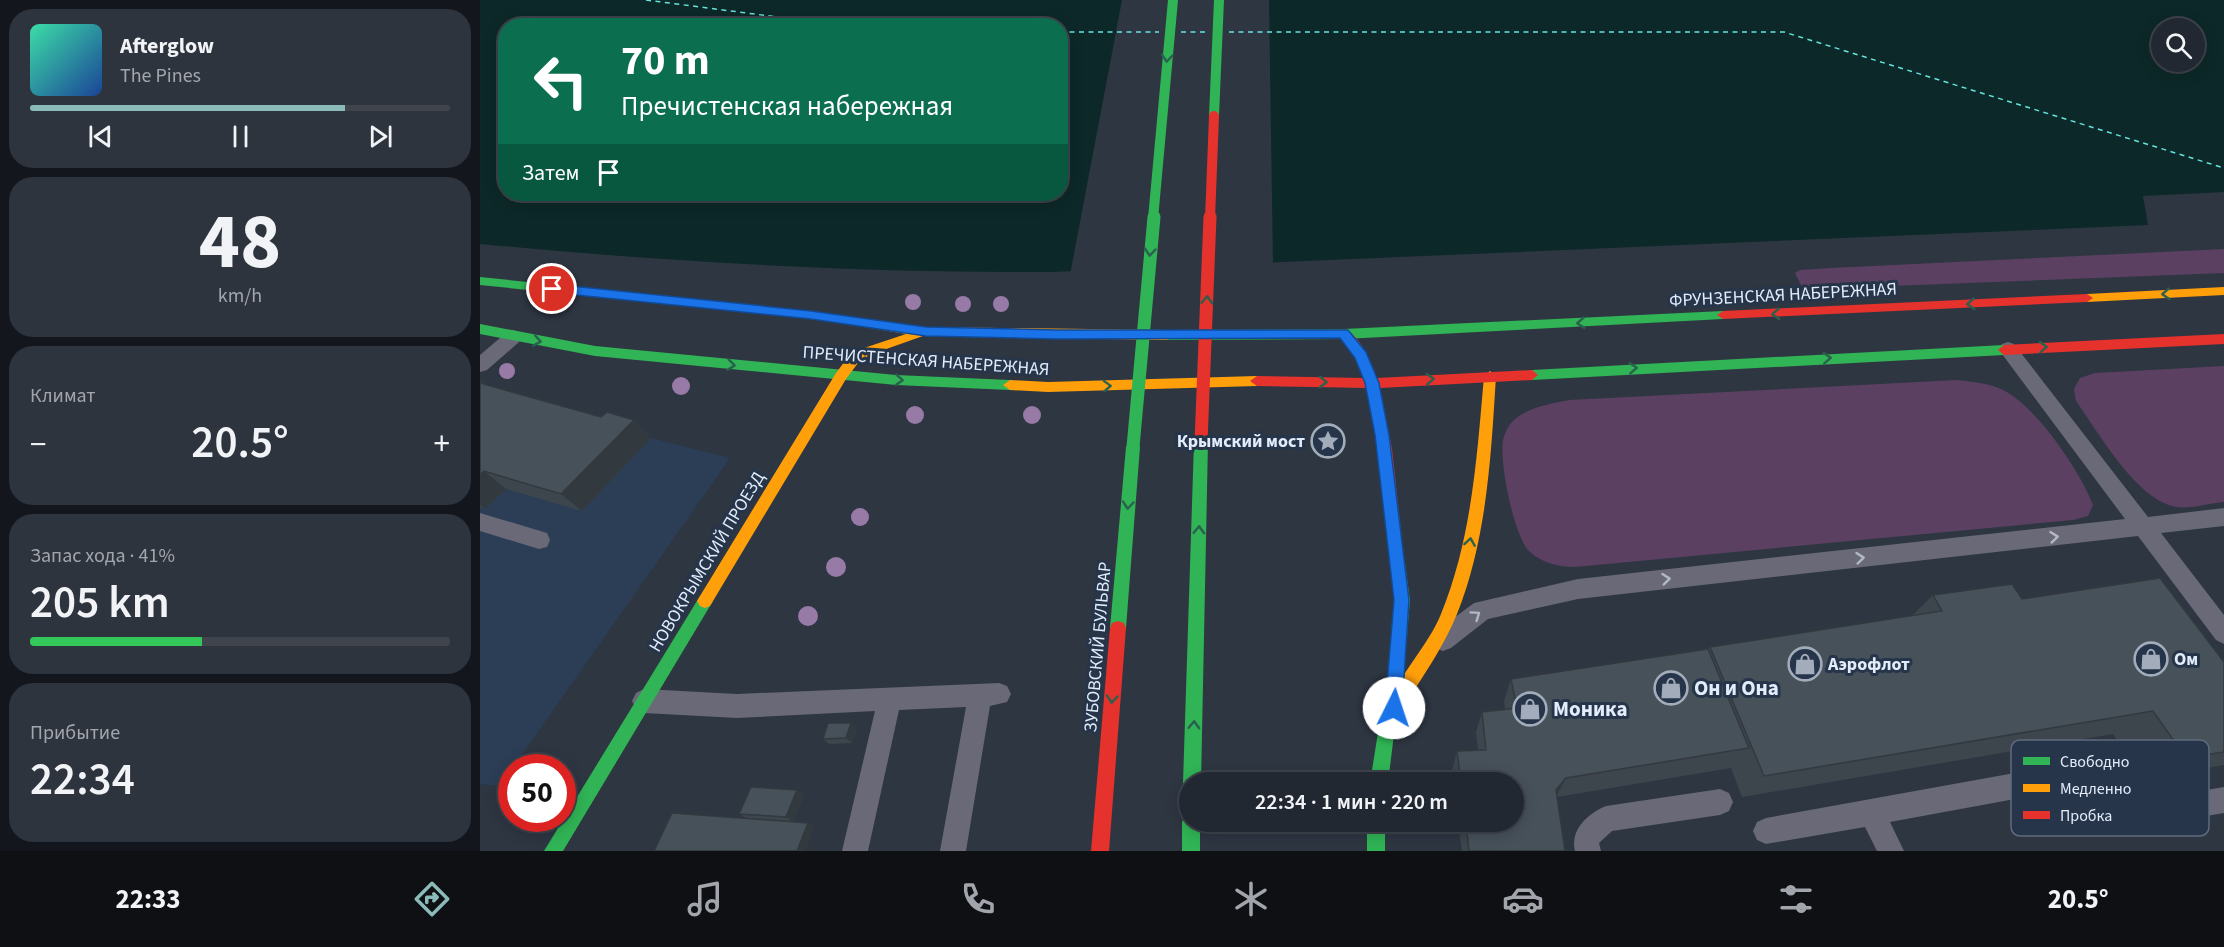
<!DOCTYPE html>
<html lang="ru">
<head>
<meta charset="utf-8">
<style>
	body { margin:0; font-family:"Source Sans 3",sans-serif; background:#2e343e; color:#f1f3f6; height:100vh; display:flex; flex-direction:column; font-size:22px; white-space:nowrap }
	* { box-sizing:border-box; margin:0 }
	p { font-size:20px; color:#a2a6ac }
	.icon { flex:none; width:33px; height:33px; fill:none; stroke:currentColor; stroke-width:2; stroke-linecap:round; stroke-linejoin:round }
	.map { position:relative; flex:1; overflow:hidden }
	.sheet { display:flex; flex-direction:column; gap:9px; padding:9px; background:#13161c; width:480px }
	.sheet>* { flex:none }
	.hud { position:absolute; left:18px; top:18px; width:570px; height:183px; border-radius:24px; box-shadow:0 3px 15px #0003,0 0 0 2px #3f444d; background:#0b6e4f; color:#fff; overflow:hidden }
	.buttons { position:absolute; left:1671px; top:18px; display:grid; gap:12px }
	.buttons a { display:grid; place-items:center; width:54px; height:54px; border-radius:50%; background:#222832; box-shadow:0 3px 15px #0003,0 0 0 2px #3f444d; font-size:30px }
	.speed { position:absolute; left:18px; top:754px; display:flex; gap:12px; font-size:30px; font-weight:700; text-align:center }
	.speed>* { display:grid; place-content:center; width:78px; height:78px; border-radius:50%; background:#222832; box-shadow:0 3px 15px #0003,0 0 0 2px #3f444d; line-height:1 }
	.speed .limit { border:9px solid #d22; background:#fff; color:#111 }
	.pin { position:absolute; display:grid; place-items:center; width:51px; height:51px; color:#fff; margin:-26px; border:3px solid #fff; border-radius:50%; box-shadow:0 2px 6px #0007 }
	.me { position:absolute; width:66px; margin:-33px; rotate:4deg; stroke-linejoin:round; filter:drop-shadow(0 0 4px #0008) }
	.turn { display:flex; align-items:center; gap:21px; height:126px; padding:0 24px; font-size:27px }
	.turn .icon { width:78px; height:78px; stroke-width:2.5 }
	.turn b { display:block; font-size:42px; line-height:51px }
	.then { display:flex; align-items:center; height:57px; padding:0 24px; background:#0003; gap:12px; font-size:22px }
	.big { font-size:45px; font-weight:600; line-height:1.1 }
	.sheet .card { flex:1; display:flex; flex-direction:column; justify-content:center; gap:9px; min-width:0; padding:0 21px; border-radius:24px; background:#2e343e }
	.sheet .dial { align-items:center; gap:0 }
	.dial b { font-size:78px; line-height:1 }
	.song { display:flex; align-items:center; gap:18px }
	.cover { width:72px; height:72px; border-radius:9px; background:linear-gradient(135deg,hsl(160 70% 55%),hsl(220 70% 35%)) }
	.played { height:6px; border-radius:3px; background:linear-gradient(90deg,#8bbbb9 75%,#3f444d 75%) }
	.keys { display:flex; justify-content:space-around; direction:ltr }
	.heat { display:flex; justify-content:space-between; align-items:center; font-size:33px; direction:ltr }
	.charge { height:9px; border-radius:4px; background:linear-gradient(90deg,#34c759 41%,#3f444d 0) }
	.trip { position:absolute; left:699px; top:772px; width:345px; height:60px; border-radius:30px; background:#222832; box-shadow:0 3px 15px #0003,0 0 0 2px #3f444d; font-weight:600; line-height:60px; text-align:center }
	.tab-bar { display:flex; height:96px; justify-content:space-around; align-items:center; background:#0e1014; color:#a2a6ac }
	.tab-bar .icon { width:42px; height:42px }
	.tab-bar .selected { color:#8bbbb9 }
	.tab-bar b { font-size:27px; color:#f1f3f6 }
	main { display:flex; flex:1; min-height:0 }
	.map>svg:first-child { display:block }
	.built { fill:#2b3e56 }
	.green { fill:#5b4062 }
	.water { fill:#0d2828; fill-rule:evenodd }
	.pier { fill:#2e3642 }
	.lines { fill:none; stroke-linecap:round; stroke-linejoin:round }
	.ferry { stroke:#63e5de; stroke-width:1.5; stroke-dasharray:5 4.5; stroke-linecap:butt }
	.lane { fill:#696977; fill-rule:evenodd }
	.fast { fill:#30b455; fill-rule:evenodd }
	.slow { fill:#ff9f0a; fill-rule:evenodd }
	.jam { fill:#e5322d; fill-rule:evenodd }
	.fast-bridge-far1 { stroke:#30b455; stroke-width:10 }
	.fast-bridge { stroke:#30b455; stroke-width:13 }
	.jam-bridge-far1 { stroke:#e5322d; stroke-width:10 }
	.jam-bridge { stroke:#e5322d; stroke-width:13 }
	.tree { fill:#987aa6 }
	.wall { fill:#3d464d }
	.shaded-wall { fill:#32393f }
	.building { fill:#47515a; stroke:#32393f; stroke-width:1.5 }
	.oneway { stroke:#2a614e }
	.oneway2 { stroke:#b2b8c6 }
	.route { fill:#1a73e8; stroke:#114b97; stroke-width:1.5 }
	.labels { text-anchor:middle; dominant-baseline:central; stroke-width:6; stroke-linejoin:round; paint-order:stroke }
	.street-label { font-size:18px; fill:#e2ecfa; stroke:#26354a }
	.poi-label { font-size:18px; font-weight:bold; fill:#e2ecfa; stroke:#26354a; text-anchor:start }
	.near-poi-label { font-size:21px; font-weight:bold; fill:#e2ecfa; stroke:#26354a; text-anchor:start }
	.key { fill:#26354a; stroke:#5e6c7f; stroke-width:1.5 }
	.key-label { font-size:16px; fill:#e2ecfa }
</style>
</head>
<body>
<main>
<section class="sheet">
<div class="card">
<div class="song"><i class="cover"></i><div><b>Afterglow</b><p>The Pines</p></div></div>
<div class="played"></div>
<div class="keys"><svg class="icon" aria-label="previous" viewBox="0 0 24 24"><path d="M18 5L8 12l10 7zM5 5v14"/></svg><svg class="icon" aria-label="pause" viewBox="0 0 24 24"><path d="M8 5v14M16 5v14"/></svg><svg class="icon" aria-label="next" viewBox="0 0 24 24"><path d="M6 5l10 7-10 7zM19 5v14"/></svg></div>
</div>
<div class="card dial"><b>48</b><p>km/h</p></div>
<div class="card"><p>Климат</p>
<div class="heat"><a>−</a><b class="big">20.5°</b><a>+</a></div>
</div>
<div class="card"><p>Запас хода · 41%</p><b class="big">205 km</b><div class="charge"></div></div>
<div class="card"><p>Прибытие</p><b class="big">22:34</b></div>
</section>
<div class="map">
<svg width="1744" height="851" viewBox="0 0 1744 851">
	<rect width="100%" height="100%" fill="#2e3642"/>
	<polygon class="built" points="0,388 171,438 250,458 20,786 0,784"/>
	<g class="green">
		<polygon points="1744,249 1744,273 1332,289 1321,285 1315,273 1320,270 1351,268"/>
		<path d="M1744,366V502C1730,503 1711,509 1697,507C1657,501 1619,433 1596,401L1594,389L1600,378L1615,373Z"/>
		<path d="M1478,380C1493,382 1509,383 1523,390C1556,406 1600,471 1613,505L1608,516L1593,520L1095,567C1079,567 1061,563 1049,551C1034,536 1019,462 1023,441C1024,434 1028,426 1033,421C1048,407 1070,404 1089,400Z"/>
	</g>
	<path class="water" d="M0,0H1744V192L1663,196L1668,225L571,272C380,273 190,262 0,244ZM26,26H580V194H26ZM1682,28H1714V62H1682Z"/>
	<polygon class="pier" points="642,0 789,0 793,265 590,275"/>
	<g class="lines">
		<g class="ferry">
			<polyline points="166,0 367,26"/>
			<polyline points="580,32 679,32"/>
			<polyline points="701,32 727,32"/>
			<polyline points="749,32 1304,32 1744,168"/>
		</g>
		<g class="lane">
			<polygon points="33,330 39,332 42,337 39,342 7,370 0,372 0,355 27,332"/>
			<polygon points="1528,342 1534,344 1668,517 1744,508 1744,526 1681,533 1744,615 1744,644 1736,640 1658,536 1098,599 1008,619 971,648 963,651 955,648 952,640 955,632 994,603 1098,579 1645,519 1522,354 1519,349 1522,344"/>
			<polygon points="0,513 67,533 70,540 67,547 59,549 0,531"/>
			<polygon points="519,683 527,686 531,694 527,702 510,706 486,851 460,851 486,707 419,710 388,851 362,851 395,711 257,718 164,713 156,709 152,701 156,693 164,689 257,694"/>
			<polygon points="1562,768 1661,801 1744,787 1744,813 1661,827 1562,794 1410,822 1424,851 1397,851 1385,827 1286,844 1277,840 1273,831 1277,822 1286,818"/>
			<path d="M1240,789L1249,793L1253,802L1249,811L1240,815L1132,831L1119,843L1121,851H1095C1090,830 1107,814 1126,806Z"/>
		</g>
		<g class="fast">
			<polygon points="0,277 331,311 378,318 384,322 378,326 331,319 0,285"/>
			<polygon points="1243,311 1249,315 1243,319 864,339 687,340 681,335 687,330 864,329"/>
			<polygon points="0,324 115,346 416,375 530,380 537,385 530,390 416,385 115,356 0,334"/>
			<polygon points="1524,345 1530,350 1524,355 1052,380 1046,375 1052,370"/>
			<polygon points="721,437 726,438 728,442 721,783 710,783 710,791 706,789 703,783 714,442 716,438"/>
			<polygon points="653,441 658,443 660,447 646,628 644,633 638,635 632,633 630,628 646,447 648,443"/>
			<polygon points="916,543 921,544 923,549 930,600 921,708 915,726 908,783 890,783 899,726 905,708 914,600 909,549 911,544"/>
			<polygon points="225,594 230,596 233,601 83,851 64,851 220,596"/>
			<polygon points="710,814 710,822 720,822 720,851 702,851 702,822 705,816"/>
			<rect x="887" y="822" width="18" height="29"/>
		</g>
		<g class="slow">
			<polygon points="1744,287 1744,295 1607,302 1601,298 1607,294"/>
			<polygon points="378,318 446,327 687,330 693,335 687,340 443,336 395,353 378,363 366,379 230,606 225,608 220,606 217,601 220,596 356,373 368,357 387,347 426,334 374,325 372,322 374,319"/>
			<path d="M1010,371L1016,376C1011,456 1007,539 977,614C963,649 941,678 922,710L916,712L910,710L908,704C921,672 948,646 961,614C992,538 997,456 1004,376Z"/>
			<polygon points="777,376 784,381 777,386 568,392 530,390 523,385 530,380 568,382"/>
		</g>
		<g class="jam">
			<polygon points="1607,294 1613,298 1607,302 1243,319 1237,315 1243,311"/>
			<path d="M864,329C880,335 892,363 897,378L1052,370L1058,375L1052,380L900,388L912,449L923,549L921,554L916,555L911,554L909,549L898,449L887,388L777,386L770,381L777,376L884,378L875,358L858,334Z"/>
			<polygon points="1744,334 1744,344 1524,355 1518,350 1524,345"/>
			<polygon points="638,621 644,623 646,628 629,851 611,851 630,628 632,623"/>
		</g>
		<g class="fast-bridge-far1">
			<polyline points="734,116 739,0"/>
			<polyline points="673,219 693,0"/>
		</g>
		<polyline class="fast-bridge" points="653,447 674,217"/>
		<polyline class="jam-bridge-far1" points="730,219 734,116"/>
		<polyline class="jam-bridge" points="721,442 730,217"/>
	</g>
	<g class="tree">
		<circle cx="433" cy="302" r="8"/>
		<circle cx="483" cy="304" r="8"/>
		<circle cx="521" cy="304" r="8"/>
		<circle cx="27" cy="371" r="8"/>
		<circle cx="201" cy="386" r="9"/>
		<circle cx="435" cy="415" r="9"/>
		<circle cx="552" cy="415" r="9"/>
		<circle cx="380" cy="517" r="9"/>
		<circle cx="356" cy="567" r="10"/>
		<circle cx="328" cy="616" r="10"/>
	</g>
	<g class="wall">
		<polygon points="0,378 9,386 121,417 154,420 171,438 102,511 26,489 5,509 0,507"/>
		<polygon points="1453,595 1542,599 1744,662 1744,765 1663,779 1633,734 1262,797 1251,768 1077,797 1085,851 982,851 978,822 1034,822 1034,783 974,783 972,770 977,751 998,750 996,732 1002,712 1025,709 1024,701 1031,679 1228,649 1230,647 1432,616"/>
		<polygon points="371,723 377,728 372,743 349,744 343,739"/>
		<polygon points="317,790 324,795 313,822 266,818 259,814"/>
	</g>
	<g class="shaded-wall">
		<polygon points="0,378 16,392 0,391"/>
		<polygon points="154,420 171,438 102,511 81,494"/>
		<polygon points="4,471 26,489 5,509 0,505 0,475"/>
		<polygon points="371,723 377,728 372,743 366,738"/>
		<polygon points="1086,778 1076,797 1076,790"/>
		<polygon points="317,790 324,795 313,822 306,817"/>
		<polygon points="328,823 335,827 326,851 317,851"/>
	</g>
	<g class="building">
		<polygon points="0,383 121,417 127,412 154,420 81,494 4,471 0,475"/>
		<polygon points="1680,578 1744,662 1744,752 1706,758 1673,711 1284,776 1230,647 1462,611 1453,595 1532,584 1542,599"/>
		<polygon points="1228,649 1269,748 1086,778 1076,790 1085,851 989,851 986,822 1034,822 1034,783 981,783 977,751 1006,750 1002,712 1037,708 1031,679"/>
		<polygon points="348,723 371,723 366,738 343,739"/>
		<polygon points="271,787 317,790 306,817 259,814"/>
		<polygon points="192,813 328,823 317,851 174,851"/>
	</g>
	<defs><path id="oneway-chevron" d="M-2-3.5L2.5 0L-2 3.5" fill="none" stroke-width="1.6" stroke-linecap="round" stroke-linejoin="round" transform="scale(1.5)"/></defs>
	<g class="oneway">
		<use href="#oneway-chevron" transform="translate(687 58) rotate(95)"/>
		<use href="#oneway-chevron" transform="translate(670 252) rotate(95)"/>
		<use href="#oneway-chevron" transform="translate(1686 294) rotate(177)"/>
		<use href="#oneway-chevron" transform="translate(727 300) rotate(-88)"/>
		<use href="#oneway-chevron" transform="translate(1491 304) rotate(177)"/>
		<use href="#oneway-chevron" transform="translate(1296 314) rotate(177)"/>
		<use href="#oneway-chevron" transform="translate(1101 323) rotate(177)"/>
		<use href="#oneway-chevron" transform="translate(57 341) rotate(10)"/>
		<use href="#oneway-chevron" transform="translate(1563 347) rotate(-3)"/>
		<use href="#oneway-chevron" transform="translate(1347 358) rotate(-3)"/>
		<use href="#oneway-chevron" transform="translate(251 365) rotate(6)"/>
		<use href="#oneway-chevron" transform="translate(1153 368) rotate(-3)"/>
		<use href="#oneway-chevron" transform="translate(950 379) rotate(-3)"/>
		<use href="#oneway-chevron" transform="translate(419 380) rotate(3)"/>
		<use href="#oneway-chevron" transform="translate(843 382) rotate(1)"/>
		<use href="#oneway-chevron" transform="translate(627 386) rotate(-2)"/>
		<use href="#oneway-chevron" transform="translate(648 505) rotate(95)"/>
		<use href="#oneway-chevron" transform="translate(719 530) rotate(-88)"/>
		<use href="#oneway-chevron" transform="translate(990 542) rotate(-81)"/>
		<use href="#oneway-chevron" transform="translate(632 699) rotate(95)"/>
		<use href="#oneway-chevron" transform="translate(714 725) rotate(-88)"/>
	</g>
	<g class="oneway2">
		<use href="#oneway-chevron" transform="translate(1574 537) rotate(-6)"/>
		<use href="#oneway-chevron" transform="translate(1380 558) rotate(-6)"/>
		<use href="#oneway-chevron" transform="translate(1186 579) rotate(-6)"/>
		<use href="#oneway-chevron" transform="translate(996 615) rotate(-35)"/>
	</g>
	<polygon class="route" points="72,284 331,311 446,327 576,330 868,330 886,352 899,383 909,435 929,600 922,708 919,714 914,717 908,714 905,708 914,600 895,435 885,383 875,358 860,338 576,339 446,336 331,319 67,292 65,289"/>
	<defs>
		<symbol id="sight-ring" viewBox="-11 -11 22 22"><circle r="9.5" fill="#26354a" stroke="#a3acba" stroke-width="1.5"/><path d="M0-6L1.8-2.2L6-1.7L2.9 1.2L3.7 5.4L0 3.3L-3.7 5.4L-2.9 1.2L-6-1.7L-1.8-2.2Z" fill="#a3acba"/></symbol>
		<symbol id="shop-ring" viewBox="-11 -11 22 22"><circle r="9.5" fill="#26354a" stroke="#a3acba" stroke-width="1.5"/><path d="M-5-2.5h2.3a2.7 3.5 0 0 1 5.4 0H5L5.5 6h-11ZM-1.5-2.5h3a1.5 2.3 0 0 0-3 0Z" fill="#a3acba"/></symbol>
	</defs>
	<g fill-rule="evenodd">
		<use href="#sight-ring" x="829" y="422" width="38" height="38"/>
		<use href="#shop-ring" x="1652" y="640" width="38" height="38"/>
		<use href="#shop-ring" x="1306" y="645" width="38" height="38"/>
		<use href="#shop-ring" x="1172" y="669" width="38" height="38"/>
		<use href="#shop-ring" x="1031" y="690" width="38" height="38"/>
	</g>
	<g class="labels">
		<g class="street-label">
			<text transform="translate(1303 295) rotate(-3)">ФРУНЗЕНСКАЯ НАБЕРЕЖНАЯ</text>
			<text transform="translate(446 361) rotate(4)">ПРЕЧИСТЕНСКАЯ НАБЕРЕЖНАЯ</text>
			<text transform="translate(227 562) rotate(-59)">НОВОКРЫМСКИЙ ПРОЕЗД</text>
			<text transform="translate(618 647) rotate(-85)">ЗУБОВСКИЙ БУЛЬВАР</text>
		</g>
		<g class="poi-label">
			<text x="825" y="441" text-anchor="end">Крымский мост</text>
			<text x="1694" y="659">Ом</text>
			<text x="1348" y="664">Аэрофлот</text>
		</g>
		<g class="near-poi-label">
			<text x="1214" y="688">Он и Она</text>
			<text x="1073" y="709">Моника</text>
		</g>
	</g>
	<rect x="1531" y="740" width="198" height="96" rx="9" class="key"/>
	<rect x="1543" y="757" width="27" height="8" fill="#30b455"/>
	<rect x="1543" y="784" width="27" height="8" fill="#ff9f0a"/>
	<rect x="1543" y="811" width="27" height="8" fill="#e5322d"/>
	<g class="key-label">
		<text x="1580" y="767">Свободно</text>
		<text x="1580" y="794">Медленно</text>
		<text x="1580" y="821">Пробка</text>
	</g>
</svg>
<div class="buttons">
<a><svg class="icon" aria-label="search" viewBox="0 0 24 24"><circle cx="10" cy="10" r="6"/><path d="M15 15l6 6"/></svg></a>
</div>
<div class="speed"><div class="limit">50</div></div>
<div class="pin" style="left:72px;top:289px;background:#d93025"><svg class="icon" aria-label="arrive" viewBox="0 0 24 24"><path d="M6 21V4h12l-3 4 3 4H6"/></svg></div>
<svg class="me" style="left:914px;top:708px" viewBox="-20 -20 40 40"><circle r="19" fill="#fff"/><path d="M0-13L10 11 0 6-10 11z" fill="#1a73e8"/></svg>
<div class="trip">22:34 · 1 мин · 220 m</div>
<div class="hud">
<div class="turn"><svg class="icon" aria-label="left" viewBox="0 0 24 24"><path d="M17 20v-9H6M10 6l-5 5 5 5"/></svg><div><b>70 m</b>Пречистенская набережная</div></div>
<div class="then">Затем<svg class="icon" aria-label="arrive" viewBox="0 0 24 24"><path d="M6 21V4h12l-3 4 3 4H6"/></svg></div>
</div>
</div>
</main>
<nav class="tab-bar">
<b>22:33</b>
<svg class="icon selected" aria-label="directions" viewBox="0 0 24 24"><path d="M12 3l9 9-9 9-9-9zM9 14v-3h6M13 9l2 2-2 2"/></svg>
<svg class="icon" aria-label="music" viewBox="0 0 24 24"><path d="M9 18V5l10-2v13"/><circle cx="6" cy="18" r="3"/><circle cx="16" cy="16" r="3"/></svg>
<svg class="icon" aria-label="phone" viewBox="0 0 24 24"><path d="M5 4h4l2 5-3 2q2 4 5 5l2-3 5 2v4C11 20 4 13 5 4z"/></svg>
<svg class="icon" aria-label="climate" viewBox="0 0 24 24"><path d="M12 3v18M4 7l16 10M4 17L20 7"/></svg>
<svg class="icon" aria-label="car" viewBox="0 0 24 24"><path d="M5 17H2v-5l4-1 3-4h7l3 4 3 1v5h-3M9 17h6M6 11h13"/><circle cx="7" cy="17" r="2"/><circle cx="17" cy="17" r="2"/></svg>
<svg class="icon" aria-label="filters" viewBox="0 0 24 24"><path d="M4 7h16M4 17h16"/><circle cx="9" cy="7" r="2"/><circle cx="15" cy="17" r="2"/></svg>
<b>20.5°</b>
</nav>
</body>
</html>
